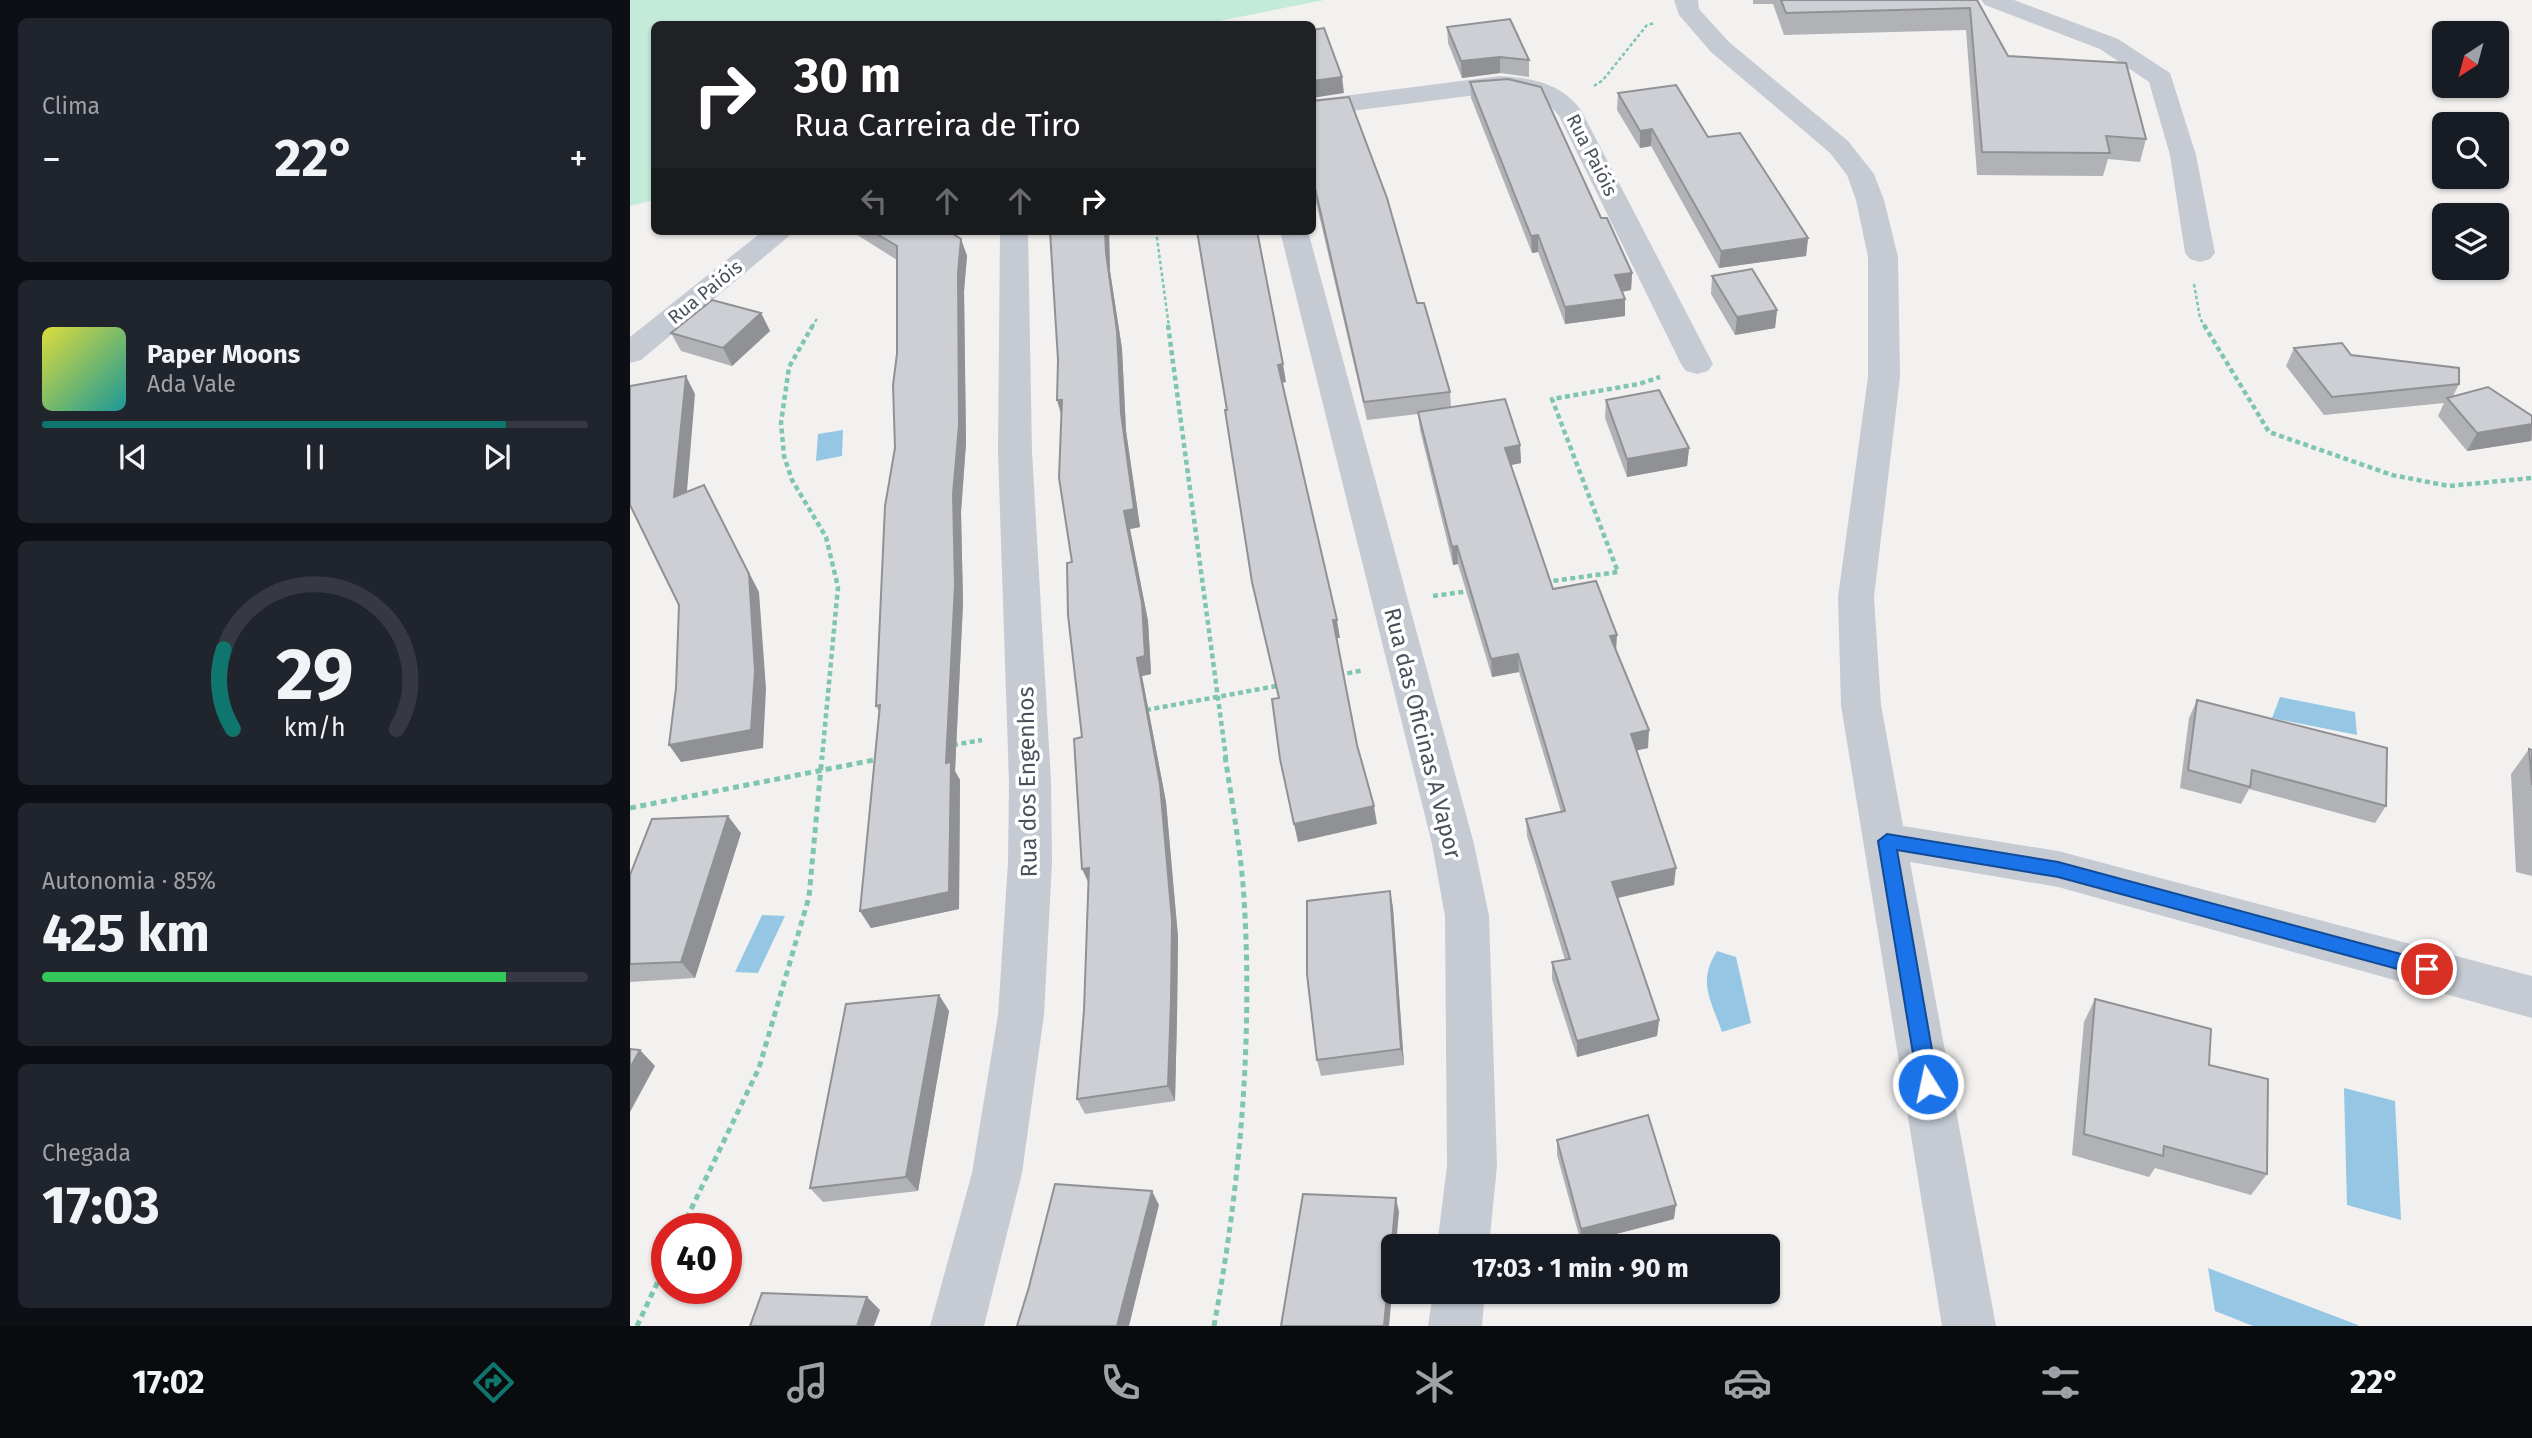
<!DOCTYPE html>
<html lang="pt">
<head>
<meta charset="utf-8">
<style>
	body { margin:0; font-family:"Fira Sans",sans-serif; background:#20242c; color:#f1f3f6; height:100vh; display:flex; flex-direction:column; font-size:26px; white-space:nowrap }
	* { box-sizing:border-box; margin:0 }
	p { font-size:23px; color:#9ea1a6 }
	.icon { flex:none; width:38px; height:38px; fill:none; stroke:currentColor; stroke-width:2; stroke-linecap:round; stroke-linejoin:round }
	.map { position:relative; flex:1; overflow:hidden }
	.side { display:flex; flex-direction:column; gap:18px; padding:18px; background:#0d0f14; width:630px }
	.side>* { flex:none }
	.hud { position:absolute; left:21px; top:21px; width:665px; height:214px; border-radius:10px; box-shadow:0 2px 5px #0004; background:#202124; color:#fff; overflow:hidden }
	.needle { width:46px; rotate:216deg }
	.tools { position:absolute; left:1802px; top:21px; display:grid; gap:14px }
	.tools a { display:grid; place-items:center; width:77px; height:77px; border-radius:10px; background:#171b24; box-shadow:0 2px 5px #0004; font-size:35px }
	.speed { position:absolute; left:21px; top:1213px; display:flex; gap:14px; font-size:35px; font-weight:700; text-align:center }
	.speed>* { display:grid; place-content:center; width:91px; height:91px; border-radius:50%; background:#171b24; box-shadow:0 2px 5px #0004; line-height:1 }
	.speed .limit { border:10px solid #d22; background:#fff; color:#111 }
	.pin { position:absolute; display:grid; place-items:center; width:60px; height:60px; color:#fff; margin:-30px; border:4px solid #fff; border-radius:50%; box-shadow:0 2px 7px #0007 }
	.me { position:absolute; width:77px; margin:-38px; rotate:350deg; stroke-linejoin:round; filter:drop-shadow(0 0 5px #0008) }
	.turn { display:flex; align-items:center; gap:24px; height:147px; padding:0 28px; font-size:32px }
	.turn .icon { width:91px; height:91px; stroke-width:2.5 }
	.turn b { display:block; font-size:49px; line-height:60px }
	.lanes { display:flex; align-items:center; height:66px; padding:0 28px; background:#0003; justify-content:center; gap:35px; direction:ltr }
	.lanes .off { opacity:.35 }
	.big { font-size:52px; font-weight:700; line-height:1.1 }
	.side .tile { flex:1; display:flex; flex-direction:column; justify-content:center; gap:10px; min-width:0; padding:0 24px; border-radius:10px; background:#20242c }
	.side .dial { align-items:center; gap:0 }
	.dial svg { height:182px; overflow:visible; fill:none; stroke:#363941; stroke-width:7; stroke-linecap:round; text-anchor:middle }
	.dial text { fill:#f1f3f6; stroke:none }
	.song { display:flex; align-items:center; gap:21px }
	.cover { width:84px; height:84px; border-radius:10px; background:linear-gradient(135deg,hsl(60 70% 55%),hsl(180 70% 35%)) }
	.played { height:7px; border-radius:4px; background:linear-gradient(90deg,#0f766e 85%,#363941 85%) }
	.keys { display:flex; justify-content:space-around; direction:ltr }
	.heat { display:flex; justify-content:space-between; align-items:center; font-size:38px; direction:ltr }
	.charge { height:10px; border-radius:5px; background:linear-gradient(90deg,#34c759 85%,#363941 0) }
	.trip { position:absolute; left:751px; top:1234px; width:399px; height:70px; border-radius:10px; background:#171b24; box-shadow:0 2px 5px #0004; font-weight:700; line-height:70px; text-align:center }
	.menu { display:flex; height:112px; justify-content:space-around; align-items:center; background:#090b0e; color:#9ea1a6 }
	.menu .icon { width:49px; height:49px }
	.menu .current { color:#0f766e }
	.menu b { font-size:32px; color:#f1f3f6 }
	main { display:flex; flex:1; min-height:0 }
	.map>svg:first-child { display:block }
	.green { fill:#c4ebd9 }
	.water { fill:#95c7e4 }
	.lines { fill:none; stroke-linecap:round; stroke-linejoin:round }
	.path-far2 { stroke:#7fc6ae; stroke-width:2.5; stroke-dasharray:3.5 2.5; stroke-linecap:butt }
	.path-far1 { stroke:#7fc6ae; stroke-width:4.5; stroke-dasharray:5 3.5; stroke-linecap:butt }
	.path { stroke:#7fc6ae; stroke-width:5; stroke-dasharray:6 4.5; stroke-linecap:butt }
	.minor { fill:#c5cad3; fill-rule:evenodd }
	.wall { fill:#b1b2b6 }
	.shaded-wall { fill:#909194 }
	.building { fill:#cecfd4; stroke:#909194; stroke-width:2 }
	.route { fill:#1a73e8; stroke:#114b97; stroke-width:2 }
	.labels { text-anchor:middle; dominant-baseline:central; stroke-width:7; stroke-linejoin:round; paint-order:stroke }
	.far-street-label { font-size:19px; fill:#4a515c; stroke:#fff }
	.street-label { font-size:23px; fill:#4a515c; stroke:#fff }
</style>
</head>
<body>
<main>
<section class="side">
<div class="tile"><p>Clima</p>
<div class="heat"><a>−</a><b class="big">22°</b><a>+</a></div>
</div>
<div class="tile">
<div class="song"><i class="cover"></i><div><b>Paper Moons</b><p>Ada Vale</p></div></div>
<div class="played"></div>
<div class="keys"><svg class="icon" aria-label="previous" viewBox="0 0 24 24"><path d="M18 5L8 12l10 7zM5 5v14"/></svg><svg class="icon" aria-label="pause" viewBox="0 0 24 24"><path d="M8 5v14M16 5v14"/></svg><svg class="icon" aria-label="next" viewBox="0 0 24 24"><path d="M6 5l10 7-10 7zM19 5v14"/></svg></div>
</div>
<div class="tile dial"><svg viewBox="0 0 100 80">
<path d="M14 69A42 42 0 1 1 86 69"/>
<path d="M14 69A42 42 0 0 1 10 34" stroke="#0f766e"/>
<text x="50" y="56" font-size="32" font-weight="700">29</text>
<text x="50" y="72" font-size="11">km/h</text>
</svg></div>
<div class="tile"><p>Autonomia · 85%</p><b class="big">425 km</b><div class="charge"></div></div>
<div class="tile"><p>Chegada</p><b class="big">17:03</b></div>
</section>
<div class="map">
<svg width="1902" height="1326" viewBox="0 0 1902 1326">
	<rect width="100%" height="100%" fill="#f2f1f0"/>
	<polygon class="green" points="0,0 694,0 574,24 24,24 24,200 0,206"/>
	<g class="water">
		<polygon points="213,430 212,456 186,461 188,434"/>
		<polygon points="1650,697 1725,712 1727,735 1642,718"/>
		<polygon points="132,915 155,916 128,973 105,972"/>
		<path d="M1087,951L1106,957L1121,1023L1092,1032C1081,1000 1067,982 1087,951Z"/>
		<polygon points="1714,1088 1765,1101 1771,1220 1717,1205"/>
		<polygon points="1578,1268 1728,1325 1728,1326 1623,1326 1585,1311"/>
	</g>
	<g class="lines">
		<g class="path-far2">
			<polyline points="964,86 973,80 1017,25 1025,23"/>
			<polyline points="526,231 539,327"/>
			<polyline points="1564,284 1570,318 1575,327"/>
			<polyline points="182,327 188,317"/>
		</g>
		<g class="path-far1">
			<polyline points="183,325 159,367 151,423 154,456 162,480 196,537 208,587 192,758"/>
			<polyline points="538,325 596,758"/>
			<polyline points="1574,325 1639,432 1762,475 1819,486 1902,478"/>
			<polyline points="915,582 988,572 922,399 1009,384 1030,377"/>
			<polyline points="803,596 840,591"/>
			<polyline points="709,675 734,670"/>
			<polyline points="516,710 652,685"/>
			<polyline points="323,745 352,740"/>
		</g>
		<g class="path">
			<polyline points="0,808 249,759"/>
			<polyline points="52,1228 129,1068 179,897 192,756"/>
			<polyline points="7,1326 37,1262"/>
			<path d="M584,1326C610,1185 623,1041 614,898C611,851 602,803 595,756"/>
		</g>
		<g class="minor">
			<polygon points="1044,0 1068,0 1069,9 1099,42 1218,141 1244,174 1254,200 1268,257 1270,377 1244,597 1251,705 1273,826 1428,851 1902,976 1902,1018 1428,887 1280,862 1366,1326 1312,1326 1211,705 1208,597 1238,377 1238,257 1226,200 1217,175 1200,153 1081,52 1049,15"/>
			<polygon points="1351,0 1384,0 1488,39 1540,73 1566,155 1585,253 1580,259 1570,262 1560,259 1555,253 1540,155 1519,82 1470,49 1355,5"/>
			<path d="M870,76C902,78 931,83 951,110L1083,364L1078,371L1067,374L1056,371L1051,364L929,116C914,96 894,93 870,92L682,116V100Z"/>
			<polygon points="133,231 165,231 11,360 0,363 0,337"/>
			<polygon points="370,231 398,231 402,452 421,782 422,862 414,1015 392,1173 354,1326 300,1326 342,1173 368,1015 378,862 379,782 368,452"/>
			<polygon points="650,231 678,231 844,844 859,916 867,1166 859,1246 807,1246 817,1166 815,916 802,844"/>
			<polygon points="803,1292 855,1292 852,1326 798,1326"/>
		</g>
	</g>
	<g class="wall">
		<polygon points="1123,0 1347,0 1378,56 1516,139 1510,162 1478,159 1473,176 1347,175 1336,30 1154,35 1143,4 1123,4"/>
		<polygon points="817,27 899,60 899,77 870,73 832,78 818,43"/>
		<polygon points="840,82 971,218 1002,273 1001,290 992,292 995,316 935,324 908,252 902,253 841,98"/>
		<polygon points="988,93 1078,137 1178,238 1176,256 1089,268 1021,146 1010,148 987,110"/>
		<polygon points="682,101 787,303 820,392 821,407 890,445 891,463 881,465 923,589 986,653 1018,748 1006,750 1044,885 988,898 1029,1020 1027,1036 947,1057 922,979 922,962 935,960 897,836 896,819 931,812 889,672 862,677 828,564 823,565 790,430 788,414 737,420 682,185"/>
		<polygon points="221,231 318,231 331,239 337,256 334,291 336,443 331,512 333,603 325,771 330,780 329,909 241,928 230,911 249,712 246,706 265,448 267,260"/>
		<polygon points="420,231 479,231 480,271 492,349 496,431 510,527 500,529 518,621 521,674 512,676 536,802 548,937 547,1017 545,1101 455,1114 447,1099 454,1010 458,882 452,737 442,562"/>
		<polygon points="1082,276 1147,310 1145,328 1105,335 1081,294"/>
		<polygon points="131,313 140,331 102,366 51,351 41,333"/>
		<polygon points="1664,348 1721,355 1829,384 1823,396 1902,416 1902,440 1901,441 1837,451 1808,416 1814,403 1694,415 1656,366"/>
		<polygon points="976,400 1059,448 1057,466 997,477 975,418"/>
		<polygon points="1567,700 1756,806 1745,823 1619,789 1611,804 1550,788 1559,718"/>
		<polygon points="1899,749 1902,750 1902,876 1886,872 1881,774"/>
		<polygon points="111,833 65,978 0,982 0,875"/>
		<polygon points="760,891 763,908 774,1065 691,1076 687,1060"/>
		<polygon points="309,995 319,1011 288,1191 193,1202 180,1188"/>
		<polygon points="1465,999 1579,1065 1637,1174 1621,1195 1525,1168 1519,1177 1442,1155 1454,1022"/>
		<polygon points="927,1140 1044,1219 951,1243 927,1155"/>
	</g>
	<g class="shaded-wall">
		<polygon points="870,57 870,73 832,78 831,61"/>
		<polygon points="712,77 714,93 682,98 682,81"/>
		<polygon points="1022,129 1021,146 1010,148 1010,131"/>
		<polygon points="475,231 479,231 480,271 492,349 496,431 510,527 500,529 518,621 521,674 512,676 536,802 548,937 547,1017 545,1101 538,1086 507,658 494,511 476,253"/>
		<polygon points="908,235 908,252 902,253 901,236"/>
		<polygon points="1178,238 1176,256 1089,268 1091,251"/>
		<polygon points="331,239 337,256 334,291 336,443 331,512 333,603 325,771 330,780 329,909 241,928 230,911 316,763 328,273"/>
		<polygon points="1002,273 1001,290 985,293 985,275"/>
		<polygon points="995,299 995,316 935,324 935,307"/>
		<polygon points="1147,310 1145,328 1105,335 1107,317"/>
		<polygon points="131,313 140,331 102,366 93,348"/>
		<polygon points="653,364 656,382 652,383 648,365"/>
		<polygon points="56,376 65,394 55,515 44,497"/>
		<polygon points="427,400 432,400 432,418"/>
		<polygon points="1902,424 1901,441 1837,451 1847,433"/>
		<polygon points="890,445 891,463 876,466 875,448"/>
		<polygon points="1059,448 1057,466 997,477 997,459"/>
		<polygon points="74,485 129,592 136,689 133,748 51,762 39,745"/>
		<polygon points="827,546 828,564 823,565 822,547"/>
		<polygon points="703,620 707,620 710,638 707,638"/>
		<polygon points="987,635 986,653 980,636"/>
		<polygon points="888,654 889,672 862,677 861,659"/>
		<polygon points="1019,730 1018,748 1000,752 1001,734"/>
		<polygon points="744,806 747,824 668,842 664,824"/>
		<polygon points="98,816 111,833 65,978 51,962"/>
		<polygon points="459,868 460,886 452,869"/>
		<polygon points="1046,868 1044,885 982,899 982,882"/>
		<polygon points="760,891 763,908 774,1065 771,1049"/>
		<polygon points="309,995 319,1011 288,1191 276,1177"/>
		<polygon points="1029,1020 1027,1036 947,1057 947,1041"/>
		<polygon points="10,1050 25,1066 0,1112 0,1068"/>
		<polygon points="522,1191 529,1205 499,1326 487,1326"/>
		<polygon points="766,1198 769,1212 766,1246 763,1246 763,1282 759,1326 754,1326"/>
		<polygon points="1046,1205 1044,1219 951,1243 951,1229"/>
		<polygon points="237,1297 250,1310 244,1326 227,1326"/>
	</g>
	<g class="building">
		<polygon points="1151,0 1347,0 1378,56 1496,63 1516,139 1476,136 1480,153 1352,152 1340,8 1156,13"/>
		<polygon points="880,19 899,60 870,57 831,61 817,27"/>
		<polygon points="694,28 712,77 682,81 682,30"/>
		<polygon points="878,79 911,87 971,218 977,218 1002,273 985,275 995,299 935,307 908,235 901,236 840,82"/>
		<polygon points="1046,85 1078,137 1110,133 1178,238 1091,251 1022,129 1010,131 988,93"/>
		<polygon points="719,97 757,198 787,303 794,303 820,392 734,402 682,175 682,101"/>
		<polygon points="242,231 318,231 331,239 328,273 329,425 323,494 325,585 316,763 321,762 319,892 230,911 250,705 246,706 255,506 265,448 263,385 267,354 267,246"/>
		<polygon points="420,231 475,231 476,253 487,331 491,413 504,509 494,511 512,603 515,656 507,658 530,784 542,920 541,1000 538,1086 447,1099 454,1010 459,868 452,869 444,739 452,737 438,615 437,563 442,562 429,478 432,400 427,400 428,360"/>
		<polygon points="567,231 627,231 653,364 648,365 707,620 703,620 727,745 744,806 664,824 650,759 642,699 649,698 622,582 595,410 597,410"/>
		<polygon points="1122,269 1147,310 1107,317 1082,276"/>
		<polygon points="82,300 131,313 93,348 41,333"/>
		<polygon points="1712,343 1721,355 1829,368 1829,384 1702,397 1664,348"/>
		<polygon points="56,376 44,497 74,485 119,574 125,671 121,730 39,745 46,688 49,605 0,505 0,386"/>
		<polygon points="1858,387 1902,416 1902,424 1847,433 1817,398"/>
		<polygon points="1029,390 1059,448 997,459 976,400"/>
		<polygon points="875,399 890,445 875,448 923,589 966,581 987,635 980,636 1019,730 1001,734 1046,868 982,882 1029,1020 947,1041 922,962 940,959 896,819 935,811 888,654 861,659 827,546 822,547 788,412"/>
		<polygon points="1567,700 1757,748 1756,806 1622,770 1620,787 1558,770"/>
		<polygon points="1899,749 1902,750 1902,785"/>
		<polygon points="98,816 51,962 0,964 0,875 22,819"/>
		<polygon points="760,891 771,1049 687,1060 677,974 677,901"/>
		<polygon points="309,995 276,1177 180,1188 216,1004"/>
		<polygon points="1465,999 1581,1029 1579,1065 1638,1079 1637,1174 1534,1146 1533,1156 1454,1134"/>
		<polygon points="0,1049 10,1050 0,1068"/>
		<polygon points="1018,1115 1046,1205 951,1229 927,1140"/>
		<polygon points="425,1184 522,1191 487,1326 387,1326 399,1287"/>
		<polygon points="673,1194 766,1198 754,1326 651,1326"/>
		<polygon points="132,1293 237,1297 227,1326 120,1326"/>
	</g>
	<polygon class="route" points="1257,834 1428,862 1797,961 1803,963 1806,969 1803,975 1797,977 1428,877 1267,850 1308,1084 1305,1090 1298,1093 1291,1090 1288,1084 1248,841"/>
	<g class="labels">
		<g class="far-street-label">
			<text transform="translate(962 155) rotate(63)">Rua Paióis</text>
			<text transform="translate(75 292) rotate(-39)">Rua Paióis</text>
		</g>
		<g class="street-label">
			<text transform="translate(793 733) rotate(76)">Rua das Oficinas A Vapor</text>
			<text transform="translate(397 782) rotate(-91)">Rua dos Engenhos</text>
		</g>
	</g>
</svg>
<div class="tools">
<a><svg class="needle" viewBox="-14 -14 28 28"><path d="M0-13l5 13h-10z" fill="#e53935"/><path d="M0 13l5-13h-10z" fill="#9ea1a6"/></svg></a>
<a><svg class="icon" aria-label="search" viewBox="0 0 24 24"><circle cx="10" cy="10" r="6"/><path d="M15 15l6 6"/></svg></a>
<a><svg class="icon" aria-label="layers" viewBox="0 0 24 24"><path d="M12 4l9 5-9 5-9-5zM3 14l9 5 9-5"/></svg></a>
</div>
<div class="speed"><div class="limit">40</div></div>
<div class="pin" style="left:1797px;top:969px;background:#d93025"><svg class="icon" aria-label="arrive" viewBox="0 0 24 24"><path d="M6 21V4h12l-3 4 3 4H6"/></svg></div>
<svg class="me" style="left:1298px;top:1084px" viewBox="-20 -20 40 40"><circle r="17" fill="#1a73e8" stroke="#fff" stroke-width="3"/><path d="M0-11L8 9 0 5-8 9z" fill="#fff"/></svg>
<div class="trip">17:03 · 1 min · 90 m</div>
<div class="hud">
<div class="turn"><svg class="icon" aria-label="right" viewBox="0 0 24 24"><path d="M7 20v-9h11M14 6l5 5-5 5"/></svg><div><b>30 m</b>Rua Carreira de Tiro</div></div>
<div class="lanes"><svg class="icon off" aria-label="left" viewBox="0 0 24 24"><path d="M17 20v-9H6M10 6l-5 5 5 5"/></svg><svg class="icon off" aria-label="ahead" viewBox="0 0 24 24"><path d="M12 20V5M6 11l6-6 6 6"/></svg><svg class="icon off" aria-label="ahead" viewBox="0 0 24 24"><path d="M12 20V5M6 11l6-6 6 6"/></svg><svg class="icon" aria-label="right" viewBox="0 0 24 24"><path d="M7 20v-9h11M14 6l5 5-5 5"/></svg></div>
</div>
</div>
</main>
<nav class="menu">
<b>17:02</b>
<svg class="icon current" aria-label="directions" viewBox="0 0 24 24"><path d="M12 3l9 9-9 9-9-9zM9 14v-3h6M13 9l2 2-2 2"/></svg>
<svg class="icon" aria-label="music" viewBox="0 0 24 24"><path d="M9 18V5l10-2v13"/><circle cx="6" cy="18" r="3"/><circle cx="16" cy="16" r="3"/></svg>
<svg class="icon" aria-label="phone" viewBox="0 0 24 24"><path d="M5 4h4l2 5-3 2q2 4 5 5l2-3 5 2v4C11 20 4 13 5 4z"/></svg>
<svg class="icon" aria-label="climate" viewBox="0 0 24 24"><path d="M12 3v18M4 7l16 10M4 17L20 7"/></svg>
<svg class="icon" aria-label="car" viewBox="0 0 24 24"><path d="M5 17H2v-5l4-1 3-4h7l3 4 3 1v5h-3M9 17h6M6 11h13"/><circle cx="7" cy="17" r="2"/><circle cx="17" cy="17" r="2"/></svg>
<svg class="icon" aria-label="filters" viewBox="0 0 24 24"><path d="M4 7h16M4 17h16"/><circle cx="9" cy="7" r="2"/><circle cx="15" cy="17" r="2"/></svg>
<b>22°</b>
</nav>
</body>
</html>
